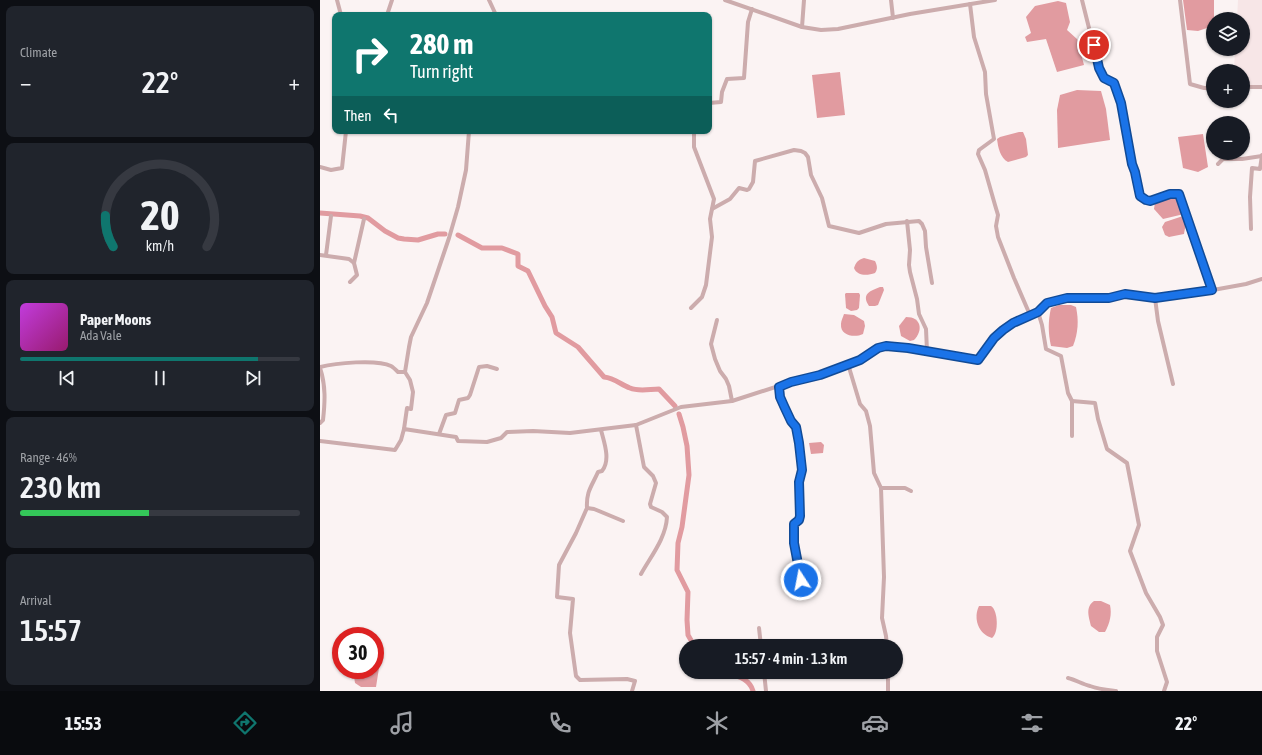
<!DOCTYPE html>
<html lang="en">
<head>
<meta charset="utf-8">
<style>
	body { margin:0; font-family:"Asap Condensed",sans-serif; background:#20242c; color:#f1f3f6; height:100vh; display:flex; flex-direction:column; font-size:15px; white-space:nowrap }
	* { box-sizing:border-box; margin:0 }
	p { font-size:13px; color:#9ea1a6 }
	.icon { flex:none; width:22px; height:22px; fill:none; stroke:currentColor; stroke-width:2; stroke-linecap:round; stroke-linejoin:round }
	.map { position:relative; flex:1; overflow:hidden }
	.details { display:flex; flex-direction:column; gap:6px; padding:6px; background:#0d0f14; width:320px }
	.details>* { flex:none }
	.hud { position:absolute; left:12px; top:12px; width:380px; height:122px; border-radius:8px; box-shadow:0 1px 3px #0004; background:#0f766e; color:#fff; overflow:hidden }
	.buttons { position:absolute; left:886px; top:12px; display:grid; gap:8px }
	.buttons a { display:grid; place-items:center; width:44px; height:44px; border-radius:50%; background:#171b24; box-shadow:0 1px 3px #0004; font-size:20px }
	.speed { position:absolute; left:12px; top:627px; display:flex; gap:8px; font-size:20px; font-weight:700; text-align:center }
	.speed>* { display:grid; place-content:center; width:52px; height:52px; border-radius:50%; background:#171b24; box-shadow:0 1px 3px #0004; line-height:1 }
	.speed .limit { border:6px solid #d22; background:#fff; color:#111 }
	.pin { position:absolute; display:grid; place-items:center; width:34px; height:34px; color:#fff; margin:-17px; border:2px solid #fff; border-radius:50%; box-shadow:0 1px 4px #0007 }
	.me { position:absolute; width:44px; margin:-22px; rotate:349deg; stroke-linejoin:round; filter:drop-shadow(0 0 3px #0008) }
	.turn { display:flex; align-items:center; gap:14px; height:84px; padding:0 12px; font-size:18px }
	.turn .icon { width:52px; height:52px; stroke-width:2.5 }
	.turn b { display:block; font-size:28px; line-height:34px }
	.then { display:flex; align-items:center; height:38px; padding:0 12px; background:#0003; gap:8px; font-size:15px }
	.big { font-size:30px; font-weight:600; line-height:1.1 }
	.details .card { flex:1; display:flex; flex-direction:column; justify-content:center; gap:6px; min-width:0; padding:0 14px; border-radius:8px; background:#20242c }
	.details .dial { align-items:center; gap:0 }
	.dial svg { height:104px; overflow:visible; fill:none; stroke:#363941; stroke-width:7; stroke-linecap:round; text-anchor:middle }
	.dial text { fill:#f1f3f6; stroke:none }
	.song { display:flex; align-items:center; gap:12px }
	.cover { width:48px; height:48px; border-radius:6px; background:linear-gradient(135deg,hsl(290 70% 55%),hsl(320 70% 35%)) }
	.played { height:4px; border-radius:2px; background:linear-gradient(90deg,#0f766e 85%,#363941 85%) }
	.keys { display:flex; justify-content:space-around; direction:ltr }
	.heat { display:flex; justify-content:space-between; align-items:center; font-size:22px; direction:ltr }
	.charge { height:6px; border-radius:3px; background:linear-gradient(90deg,#34c759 46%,#363941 0) }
	.trip { position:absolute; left:359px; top:639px; width:224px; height:40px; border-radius:20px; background:#171b24; box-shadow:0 1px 3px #0004; font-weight:600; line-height:40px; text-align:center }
	.menu { display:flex; height:64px; justify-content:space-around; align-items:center; background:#090b0e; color:#9ea1a6 }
	.menu .icon { width:28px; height:28px }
	.menu .on { color:#0f766e }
	.menu b { font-size:18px; color:#f1f3f6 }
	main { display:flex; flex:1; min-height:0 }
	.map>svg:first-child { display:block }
	.built { fill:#f7e6e7 }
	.water { fill:#e19ba0 }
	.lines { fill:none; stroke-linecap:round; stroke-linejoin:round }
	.canal { stroke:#e19ba0; stroke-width:5 }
	.minor { stroke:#ccacad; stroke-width:4 }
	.route-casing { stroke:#114b97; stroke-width:10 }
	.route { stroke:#1a73e8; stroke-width:7 }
</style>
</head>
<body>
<main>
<section class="details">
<div class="card"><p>Climate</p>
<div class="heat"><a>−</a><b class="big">22°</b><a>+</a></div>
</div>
<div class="card dial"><svg viewBox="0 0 100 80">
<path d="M14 69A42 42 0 1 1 86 69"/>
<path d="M14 69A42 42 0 0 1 8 45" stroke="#0f766e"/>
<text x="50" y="56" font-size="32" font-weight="700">20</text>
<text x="50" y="72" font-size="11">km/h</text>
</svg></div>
<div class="card">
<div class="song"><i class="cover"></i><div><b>Paper Moons</b><p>Ada Vale</p></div></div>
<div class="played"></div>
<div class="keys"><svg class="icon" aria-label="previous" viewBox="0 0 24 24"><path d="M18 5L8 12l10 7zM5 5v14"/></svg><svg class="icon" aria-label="pause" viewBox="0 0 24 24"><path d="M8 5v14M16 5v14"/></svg><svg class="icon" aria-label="next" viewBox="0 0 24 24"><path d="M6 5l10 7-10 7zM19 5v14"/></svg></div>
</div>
<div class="card"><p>Range · 46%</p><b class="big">230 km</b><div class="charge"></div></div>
<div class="card"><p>Arrival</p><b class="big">15:57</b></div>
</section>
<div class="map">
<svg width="942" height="691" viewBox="0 0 942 691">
	<rect width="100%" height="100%" fill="#fbf3f3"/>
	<polygon class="built" points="918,0 942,0 942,87 923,86 923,71 914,71 915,49 923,49 923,19 917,19"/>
	<g class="water">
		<polygon points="863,0 894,0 894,19 893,19 893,26 878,31 867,30"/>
		<polygon points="738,1 746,3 750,22 747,30 757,39 764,65 737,72 726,39 707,42 705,37 711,33 706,17 715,6"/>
		<polygon points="520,72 525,115 497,118 492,75"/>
		<polygon points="757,90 781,91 786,109 790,140 738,148 737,110 740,95"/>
		<path d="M699,132H703L706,139L708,155L706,157L688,162C680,158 678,147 677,139L680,137Z"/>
		<polygon points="883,134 888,167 878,172 863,168 858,137"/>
		<polygon points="846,197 856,197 864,214 843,219 834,209 835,202"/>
		<path d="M863,216C867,222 865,228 864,234L849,237L845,235L842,227L845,222Z"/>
		<path d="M544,258L555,261C557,265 558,269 555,273C547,276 537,276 534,268C536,262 538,260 544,258Z"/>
		<path d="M560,287H563L564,290L558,305L555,306H549C541,294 550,291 560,287Z"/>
		<polygon points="526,293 539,293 540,295 539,308 537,310 531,311 526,308 525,294"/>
		<path d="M739,305H751L756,307C759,321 758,333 753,346L747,348L731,346C728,333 728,321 731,308Z"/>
		<path d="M524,314L534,315L544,321L545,326L543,334C535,338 520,336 521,324C521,321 523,317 524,314Z"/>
		<path d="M586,317C602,317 603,331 594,340L590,341L581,336L579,326Z"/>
		<polygon points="501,442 504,445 503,453 491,454 489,443"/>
		<path d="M774,601H781L790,605C792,614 790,623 785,632H779L771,626C769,617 765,607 774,601Z"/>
		<path d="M659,606H671C678,610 679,633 672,638C658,634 653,618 659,606Z"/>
		<polygon points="55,667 59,668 56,687 41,687 35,683 33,670 55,670"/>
	</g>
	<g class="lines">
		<g class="canal">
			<polyline points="0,213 40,216 48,218 65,231 78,238 84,239 98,240 118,234 125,234"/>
			<path d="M138,235L162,248H182L198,254V266L208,271L225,306L232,317L236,333L258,347L284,377C295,378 301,385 310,388C319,392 330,389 339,389L355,406"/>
			<polyline points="359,414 363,427 367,446 369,475 362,527 358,543 357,570 368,592 367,620 368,635 372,642 377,646"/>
			<path d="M402,672C415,676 429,677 433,691"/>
		</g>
		<g class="minor">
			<polyline points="17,0 21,15"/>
			<polyline points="169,0 176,15"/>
			<polyline points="405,0 482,27 501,30 518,29 590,14 675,0"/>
			<polyline points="571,0 573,18"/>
			<polyline points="762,0 779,68 784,78 794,83 801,103 812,164 815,172 820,196 826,200 830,201 850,194 859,194 892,290"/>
			<polyline points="860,0 870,84 884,88 893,88"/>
			<polyline points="650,4 654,37 665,72 666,94 674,139 659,150 658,154 665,170 675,205 678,215 676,226 678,237 694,278 710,315"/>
			<polyline points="67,15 72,0"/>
			<polyline points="482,27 484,0"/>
			<polyline points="923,87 942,87"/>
			<polyline points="389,103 401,102 402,92 407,79 424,78 428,22 432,9"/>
			<polyline points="898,164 903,159 922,159 942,156"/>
			<polyline points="0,167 11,170 22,168 26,131"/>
			<polyline points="392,209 410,199 419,188 427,190 429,189 433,182 435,161 474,150 481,151 485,153 488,157 491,175 502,198 509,226 539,233 566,224 599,221 602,224 605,231 606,247 612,283"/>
			<polyline points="587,221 590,250 589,265 590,272 597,299 599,314 606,329 607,351"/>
			<polyline points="931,229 930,197 932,168 940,169 942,155"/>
			<polyline points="0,255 29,259 34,263 37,275 30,282"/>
			<polyline points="6,255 11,216"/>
			<polyline points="34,263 44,219"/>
			<polyline points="371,308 382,297 386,285 392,237 390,219 394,199 374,147 374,131"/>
			<polyline points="718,312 722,325 726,349 741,356 748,393 752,401 752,436"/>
			<polyline points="397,320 391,344 395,359 400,371 406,379 409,386 412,401"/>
			<polyline points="528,364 540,404 546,411 550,426 554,473 561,488 585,488 591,491"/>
			<path d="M0,367C15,363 57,359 71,366C73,367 76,370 78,372H85"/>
			<path d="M0,368C6,386 5,402 3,420L0,423"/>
			<polyline points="853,384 838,321 835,298 882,292 926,284 942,279"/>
			<polyline points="459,387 460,397 464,406 471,421 476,427 479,443 482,469 479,482 480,516 479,520 474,524 474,543 484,593"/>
			<polyline points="752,401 775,403 778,419 787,449 807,463 819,525 810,551 826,593 840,617 843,625 837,637 837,651 847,682 844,691"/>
			<path d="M316,425L324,467L333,476L336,483L330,504L331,507L342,512L347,517C346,538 331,556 321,574"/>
			<polyline points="84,429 87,408 91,409 93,392 90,380 85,372 89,347 91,337 107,303 129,238 138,207 146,170 149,131"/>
			<polyline points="119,434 126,415 135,413 139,400 148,398 150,395 159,367 167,366 177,369"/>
			<polyline points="0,441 75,450 81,440 84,429 136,437 138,441 167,442 181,438 187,432 213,431 250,433 316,425 361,407 412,401 471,382 500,375 540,359 558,348 566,346 588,348 631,356 658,360 675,338 683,330 693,323 718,312 727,303 747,298 789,297 805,294 835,298"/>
			<polyline points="561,488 564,577 562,618 566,636 567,646"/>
			<path d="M267,508C266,491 272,486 278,472L282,471C291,460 284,442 281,430"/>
			<polyline points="303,521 274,509 267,508 256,533 239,565 237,597 253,599 250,633 256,676 260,680 307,679 315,681 312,691"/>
			<polyline points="439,628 441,646"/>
			<polyline points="444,672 446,691"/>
			<polyline points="568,672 568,691"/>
			<path d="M748,678C756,680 762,684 770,686C778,689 788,690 796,691"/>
		</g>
	</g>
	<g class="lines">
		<defs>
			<polyline id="route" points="481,580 474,543 474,524 479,520 480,516 479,482 482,470 479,443 476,427 471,421 464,406 460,397 459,387 471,382 500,375 540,360 558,348 566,346 588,348 658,360 674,338 683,330 693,323 718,312 727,303 747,298 789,298 805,294 835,298 892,290 859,194 850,194 830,201 826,200 820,196 815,172 812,164 801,103 794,83 784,78 779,68 774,45"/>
		</defs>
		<use href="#route" class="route-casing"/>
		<use href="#route" class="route"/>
	</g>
</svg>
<div class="buttons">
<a><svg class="icon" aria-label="layers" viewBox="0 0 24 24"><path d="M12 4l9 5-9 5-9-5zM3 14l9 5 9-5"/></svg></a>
<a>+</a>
<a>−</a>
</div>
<div class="speed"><div class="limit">30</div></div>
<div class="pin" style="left:774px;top:45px;background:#d93025"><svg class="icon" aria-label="arrive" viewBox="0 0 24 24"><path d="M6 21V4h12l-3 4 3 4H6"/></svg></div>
<svg class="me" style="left:481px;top:580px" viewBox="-20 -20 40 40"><circle r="17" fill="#1a73e8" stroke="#fff" stroke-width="3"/><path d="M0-11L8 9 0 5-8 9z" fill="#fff"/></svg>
<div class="trip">15:57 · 4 min · 1.3 km</div>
<div class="hud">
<div class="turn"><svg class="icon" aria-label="right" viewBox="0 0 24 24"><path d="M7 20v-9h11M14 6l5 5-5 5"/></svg><div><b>280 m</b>Turn right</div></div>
<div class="then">Then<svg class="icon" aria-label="left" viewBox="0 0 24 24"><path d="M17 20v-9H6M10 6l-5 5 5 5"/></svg></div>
</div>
</div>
</main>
<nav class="menu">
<b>15:53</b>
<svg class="icon on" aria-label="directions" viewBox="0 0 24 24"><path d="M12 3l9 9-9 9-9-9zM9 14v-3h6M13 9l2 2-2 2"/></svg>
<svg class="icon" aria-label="music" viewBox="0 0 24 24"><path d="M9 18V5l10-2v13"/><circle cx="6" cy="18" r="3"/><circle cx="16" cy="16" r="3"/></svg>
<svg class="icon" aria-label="phone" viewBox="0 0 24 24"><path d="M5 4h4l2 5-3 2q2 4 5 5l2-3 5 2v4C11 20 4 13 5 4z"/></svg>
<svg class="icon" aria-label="climate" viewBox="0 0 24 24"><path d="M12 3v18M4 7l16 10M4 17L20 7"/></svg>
<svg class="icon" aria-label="car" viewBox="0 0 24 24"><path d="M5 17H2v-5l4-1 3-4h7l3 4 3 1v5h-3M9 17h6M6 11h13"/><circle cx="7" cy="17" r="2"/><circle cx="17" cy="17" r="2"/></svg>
<svg class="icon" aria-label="filters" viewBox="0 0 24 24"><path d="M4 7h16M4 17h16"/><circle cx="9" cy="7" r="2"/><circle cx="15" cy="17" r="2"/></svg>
<b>22°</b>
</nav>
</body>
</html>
